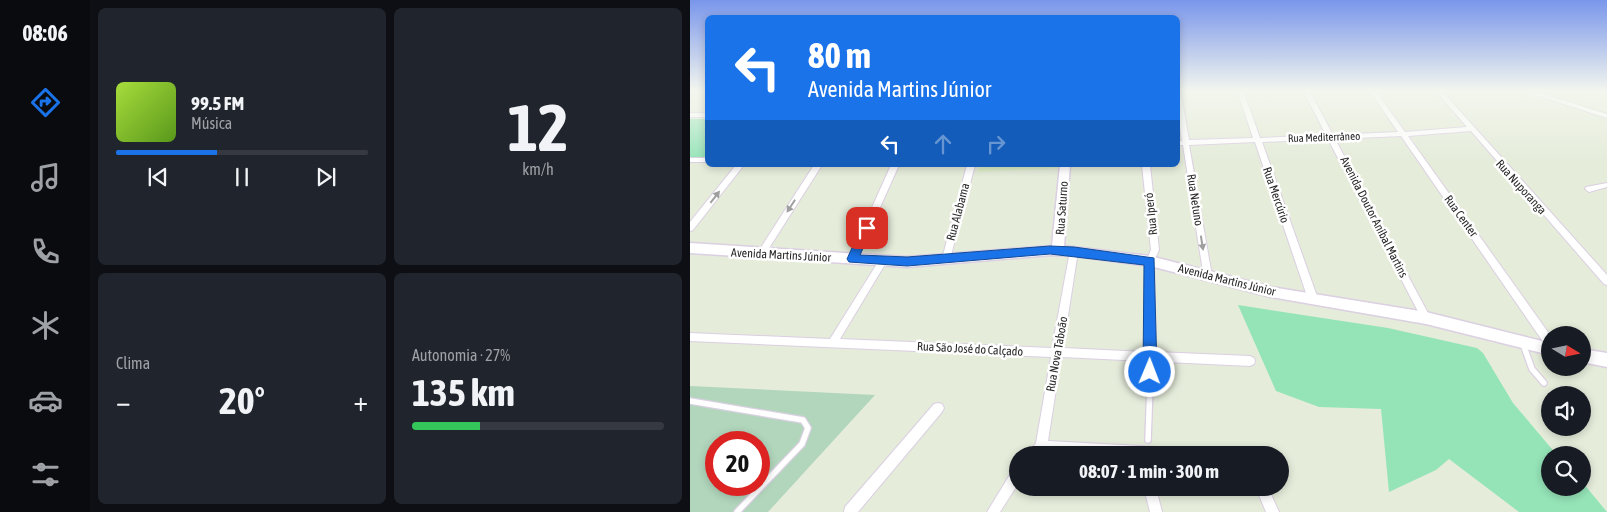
<!DOCTYPE html>
<html lang="pt">
<head>
<meta charset="utf-8">
<style>
	body { margin:0; font-family:"Asap Condensed",sans-serif; background:#20242c; color:#f1f3f6; height:100vh; display:flex; flex-direction:column; font-size:19px; white-space:nowrap }
	* { box-sizing:border-box; margin:0 }
	p { font-size:16px; color:#9ea1a6 }
	.icon { flex:none; width:28px; height:28px; fill:none; stroke:currentColor; stroke-width:2; stroke-linecap:round; stroke-linejoin:round }
	.map { position:relative; flex:1; overflow:hidden }
	.side { display:flex; flex-direction:column; gap:8px; padding:8px; background:#0d0f14; width:600px }
	.side>* { flex:none }
	.banner { position:absolute; left:15px; top:15px; width:475px; height:152px; border-radius:8px; box-shadow:0 2px 8px #0003; background:#1a73e8; color:#fff; overflow:hidden }
	.needle { width:32px; rotate:100deg }
	.tools { position:absolute; left:851px; top:326px; display:grid; gap:10px }
	.tools a { display:grid; place-items:center; width:50px; height:50px; border-radius:50%; background:#171b24; box-shadow:0 2px 8px #0003; font-size:25px }
	.speed { position:absolute; left:15px; top:431px; display:flex; gap:10px; font-size:25px; font-weight:700; text-align:center }
	.speed>* { display:grid; place-content:center; width:65px; height:65px; border-radius:50%; background:#171b24; box-shadow:0 2px 8px #0003; line-height:1 }
	.speed .limit { border:8px solid #d22; background:#fff; color:#111 }
	.pin { position:absolute; display:grid; place-items:center; width:42px; height:42px; color:#fff; margin:-21px; border-radius:10px; box-shadow:0 2px 8px #0006 }
	.me { position:absolute; width:55px; margin:-28px; rotate:1deg; stroke-linejoin:round; filter:drop-shadow(0 0 4px #0008) }
	.turn { display:flex; align-items:center; gap:18px; height:105px; padding:0 20px; font-size:22px }
	.turn .icon { width:65px; height:65px; stroke-width:2.5 }
	.turn b { display:block; font-size:35px; line-height:42px }
	.lanes { display:flex; align-items:center; height:48px; padding:0 20px; background:#0003; justify-content:center; gap:25px; direction:ltr }
	.lanes .off { opacity:.35 }
	.big { font-size:38px; font-weight:700; line-height:1.1 }
	.side .widget { flex:1; display:flex; flex-direction:column; justify-content:center; gap:8px; min-width:0; padding:0 18px; border-radius:8px; background:#20242c }
	.side .dial { align-items:center; gap:0 }
	.dial b { font-size:65px; line-height:1 }
	.song { display:flex; align-items:center; gap:15px }
	.cover { width:60px; height:60px; border-radius:8px; background:linear-gradient(135deg,hsl(80 70% 55%),hsl(90 70% 35%)) }
	.played { height:5px; border-radius:2px; background:linear-gradient(90deg,#1a73e8 40%,#363941 40%) }
	.keys { display:flex; justify-content:space-around; direction:ltr }
	.heat { display:flex; justify-content:space-between; align-items:center; font-size:28px; direction:ltr }
	.charge { height:8px; border-radius:4px; background:linear-gradient(90deg,#34c759 27%,#363941 0) }
	.side .tiles { flex:1; display:grid; gap:8px; grid-template-columns:repeat(2,1fr) }
	.trip { position:absolute; left:319px; top:446px; width:280px; height:50px; border-radius:25px; background:#171b24; box-shadow:0 2px 8px #0003; font-weight:700; line-height:50px; text-align:center }
	main { display:flex; flex:1; min-height:0 }
	.tab-bar { display:flex; flex-direction:column; width:90px; justify-content:space-around; align-items:center; background:#090b0e; color:#9ea1a6 }
	.tab-bar .icon { width:35px; height:35px }
	.tab-bar .current { color:#1a73e8 }
	.tab-bar b { font-size:22px; color:#f1f3f6 }
	.map>svg:first-child { display:block }
	.education { fill:#ddeec9 }
	.green { fill:#95e4b8 }
	.cemetery { fill:#b1d6bc; fill-rule:evenodd }
	.lines { fill:none; stroke-linecap:round; stroke-linejoin:round }
	.lane-casing { stroke:#dbcfe2; stroke-width:8 }
	.street-casing { stroke:#dbcfe2; stroke-width:2 }
	.secondary-casing { stroke:#dbcfe2; stroke-width:3 }
	.lane { stroke:#fff; stroke-width:5.5 }
	.street { fill:#fff; fill-rule:evenodd }
	.secondary { fill:#fff; fill-rule:evenodd }
	.oneway { fill:#9f9f9f }
	.route { fill:#1a73e8; stroke:#114b97 }
	.labels { text-anchor:middle; dominant-baseline:central; stroke-width:5; stroke-linejoin:round; paint-order:stroke }
	.far-street-label { font-size:11px; fill:#292929; stroke:#fff }
	.street-label { font-size:12px; fill:#292929; stroke:#fff }
</style>
</head>
<body>
<main>
<nav class="tab-bar">
<b>08:06</b>
<svg class="icon current" aria-label="directions" viewBox="0 0 24 24"><path d="M12 3l9 9-9 9-9-9zM9 14v-3h6M13 9l2 2-2 2"/></svg>
<svg class="icon" aria-label="music" viewBox="0 0 24 24"><path d="M9 18V5l10-2v13"/><circle cx="6" cy="18" r="3"/><circle cx="16" cy="16" r="3"/></svg>
<svg class="icon" aria-label="phone" viewBox="0 0 24 24"><path d="M5 4h4l2 5-3 2q2 4 5 5l2-3 5 2v4C11 20 4 13 5 4z"/></svg>
<svg class="icon" aria-label="climate" viewBox="0 0 24 24"><path d="M12 3v18M4 7l16 10M4 17L20 7"/></svg>
<svg class="icon" aria-label="car" viewBox="0 0 24 24"><path d="M5 17H2v-5l4-1 3-4h7l3 4 3 1v5h-3M9 17h6M6 11h13"/><circle cx="7" cy="17" r="2"/><circle cx="17" cy="17" r="2"/></svg>
<svg class="icon" aria-label="filters" viewBox="0 0 24 24"><path d="M4 7h16M4 17h16"/><circle cx="9" cy="7" r="2"/><circle cx="15" cy="17" r="2"/></svg>
</nav>
<section class="side">
<div class="tiles">
<div class="widget">
<div class="song"><i class="cover"></i><div><b>99.5 FM</b><p>Música</p></div></div>
<div class="played"></div>
<div class="keys"><svg class="icon" aria-label="previous" viewBox="0 0 24 24"><path d="M18 5L8 12l10 7zM5 5v14"/></svg><svg class="icon" aria-label="pause" viewBox="0 0 24 24"><path d="M8 5v14M16 5v14"/></svg><svg class="icon" aria-label="next" viewBox="0 0 24 24"><path d="M6 5l10 7-10 7zM19 5v14"/></svg></div>
</div>
<div class="widget dial"><b>12</b><p>km/h</p></div>
<div class="widget"><p>Clima</p>
<div class="heat"><a>−</a><b class="big">20°</b><a>+</a></div>
</div>
<div class="widget"><p>Autonomia · 27%</p><b class="big">135 km</b><div class="charge"></div></div>
</div>
</section>
<div class="map">
<svg width="917" height="512" viewBox="0 0 917 512">
	<rect width="100%" height="100%" fill="#e5ecda"/>
	<polygon class="education" points="290,165 370,165 370,168 288,172"/>
	<g class="green">
		<polygon points="0,119 17,119 17,157 0,158"/>
		<polygon points="548,305 698,328 787,348 793,353 823,403 867,455 860,455 860,488 892,488 893,483 917,512 829,512 759,459 746,470 699,492 691,409 629,407 586,391"/>
	</g>
	<path class="cemetery" d="M0,386L185,395L78,512H0ZM26,442H69V485H26Z"/>
	<g class="lines">
		<defs>
			<g id="lane">
				<polyline points="833,344 842,369 854,383"/>
				<polyline points="0,401 113,420 118,428 112,444 47,512"/>
				<polyline points="458,440 461,357"/>
			</g>
			<g id="street">
				<polygon points="547,90 553,90 570,138 636,135 613,90 619,90 643,135 708,132 679,90 685,90 715,132 777,127 745,90 751,90 917,275 917,285 914,284 781,131 718,136 860,335 860,347 856,346 711,136 645,139 739,315 741,318 739,321 736,322 733,321 638,139 572,142 628,299 626,302 623,303 620,302 618,299 565,142 499,145 522,276 520,278 514,278 493,145 488,145 488,141 492,141 488,112 488,93 491,95 499,140 563,138"/>
				<polygon points="830,90 840,90 917,114 917,118"/>
				<rect x="0" y="113" width="18" height="4"/>
				<rect x="0" y="158" width="18" height="4"/>
				<polygon points="46,165 54,165 3,230 0,231 0,222"/>
				<polygon points="124,165 132,165 74,256 68,256 67,254 68,252"/>
				<polygon points="201,165 209,165 167,259 166,261 160,261 159,259"/>
				<polygon points="277,165 285,165 260,259 256,262 252,259"/>
				<polygon points="452,165 460,165 469,250 464,261 466,352 560,356 564,358 565,361 564,364 560,366 371,357 358,441 504,449 508,451 510,455 404,455 354,452 351,455 337,455 346,443 361,357 0,341 0,333 140,339 190,259 196,259 197,261 150,339 362,348 380,251 384,248 388,251 373,348 456,352 456,261 461,250"/>
				<polygon points="917,183 917,187 899,192 895,189 896,187"/>
				<polygon points="248,403 252,404 254,408 252,412 168,512 154,512 155,507 244,404"/>
				<polygon points="328,466 328,484 310,512 297,512 324,468"/>
				<polygon points="454,488 466,488 472,512 460,512"/>
				<polygon points="566,488 578,488 589,512 576,512"/>
			</g>
			<g id="secondary">
				<polygon points="370,165 380,165 374,246 460,256 581,287 736,312 860,343 860,355 736,324 581,297 460,266 384,256 361,255 217,267 0,253 0,243 217,257 362,246"/>
				<polygon points="892,349 917,353 917,367 892,362"/>
			</g>
		</defs>
		<use href="#lane" class="lane-casing"/>
		<use href="#street" class="street-casing"/>
		<use href="#secondary" class="secondary-casing"/>
		<use href="#lane" class="lane"/>
		<use href="#street" class="street"/>
		<use href="#secondary" class="secondary"/>
	</g>
	<defs><path id="oneway-solid" d="M-6-.8H1V-3.2L6.5 0L1 3.2V.8H-6Z" transform="scale(1.25)"/></defs>
	<g class="oneway">
		<use href="#oneway-solid" transform="translate(25 197) rotate(-52)"/>
		<use href="#oneway-solid" transform="translate(101 206) rotate(123)"/>
		<use href="#oneway-solid" transform="translate(512 243) rotate(81)"/>
	</g>
	<linearGradient id="sky" x2="0" y2="1"><stop stop-color="#7996eb"/><stop offset="0.56" stop-color="#f3f6ee"/><stop offset="1" stop-color="#f3f6ee" stop-opacity="0"/></linearGradient>
	<rect width="917" height="162" fill="url(#sky)"/>
	<polygon class="route" points="177,224 182,228 170,255 217,257 360,246 384,247 464,258 467,372 465,377 460,379 456,377 453,372 454,265 360,254 217,266 159,262 157,259 171,228"/>
	<g class="labels">
		<g class="far-street-label">
			<text transform="translate(634 137) rotate(-2)">Rua Mediterrâneo</text>
		</g>
		<g class="street-label">
			<text transform="translate(831 187) rotate(48)">Rua Nuporanga</text>
			<text transform="translate(586 195) rotate(71)">Rua Mercúrio</text>
			<text transform="translate(505 200) rotate(81)">Rua Netuno</text>
			<text transform="translate(372 208) rotate(-86)">Rua Saturno</text>
			<text transform="translate(268 212) rotate(-75)">Rua Alabama</text>
			<text transform="translate(461 214) rotate(-96)">Rua Iperó</text>
			<text transform="translate(771 216) rotate(54)">Rua Center</text>
			<text transform="translate(684 217) rotate(63)">Avenida Doutor Aníbal Martins</text>
			<text transform="translate(91 255) rotate(3)">Avenida Martins Júnior</text>
			<text transform="translate(537 280) rotate(14)">Avenida Martins Júnior</text>
			<text transform="translate(280 349) rotate(3)">Rua São José do Calçado</text>
			<text transform="translate(367 354) rotate(-80)">Rua Nova Taboão</text>
		</g>
	</g>
</svg>
<div class="tools">
<a><svg class="needle" viewBox="-14 -14 28 28"><path d="M0-13l5 13h-10z" fill="#e53935"/><path d="M0 13l5-13h-10z" fill="#9ea1a6"/></svg></a>
<a><svg class="icon" aria-label="sound" viewBox="0 0 24 24"><path d="M4 9h4l5-4v14l-5-4H4zM17 9q2 3 0 6"/></svg></a>
<a><svg class="icon" aria-label="search" viewBox="0 0 24 24"><circle cx="10" cy="10" r="6"/><path d="M15 15l6 6"/></svg></a>
</div>
<div class="speed"><div class="limit">20</div></div>
<div class="pin" style="left:177px;top:228px;background:#d93025"><svg class="icon" aria-label="arrive" viewBox="0 0 24 24"><path d="M6 21V4h12l-3 4 3 4H6"/></svg></div>
<svg class="me" style="left:460px;top:372px" viewBox="-20 -20 40 40"><circle r="17" fill="#1a73e8" stroke="#fff" stroke-width="3"/><path d="M0-11L8 9 0 5-8 9z" fill="#fff"/></svg>
<div class="trip">08:07 · 1 min · 300 m</div>
<div class="banner">
<div class="turn"><svg class="icon" aria-label="left" viewBox="0 0 24 24"><path d="M17 20v-9H6M10 6l-5 5 5 5"/></svg><div><b>80 m</b>Avenida Martins Júnior</div></div>
<div class="lanes"><svg class="icon" aria-label="left" viewBox="0 0 24 24"><path d="M17 20v-9H6M10 6l-5 5 5 5"/></svg><svg class="icon off" aria-label="ahead" viewBox="0 0 24 24"><path d="M12 20V5M6 11l6-6 6 6"/></svg><svg class="icon off" aria-label="right" viewBox="0 0 24 24"><path d="M7 20v-9h11M14 6l5 5-5 5"/></svg></div>
</div>
</div>
</main>
</body>
</html>
